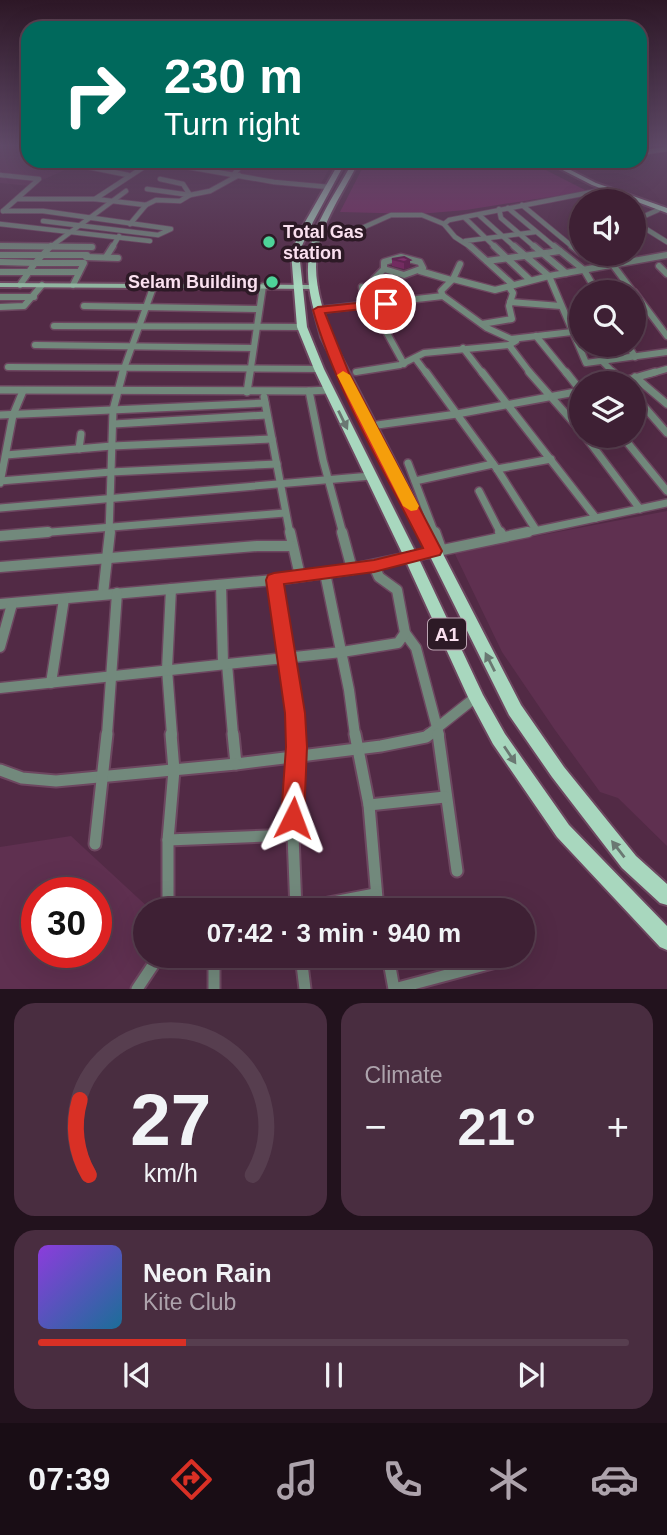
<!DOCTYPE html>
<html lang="en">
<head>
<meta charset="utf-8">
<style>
	body { margin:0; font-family:Arial,sans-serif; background:#492d40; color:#f1f3f6; height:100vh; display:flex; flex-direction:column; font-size:26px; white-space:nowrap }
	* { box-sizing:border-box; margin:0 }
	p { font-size:23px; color:#ada3ac }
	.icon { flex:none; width:38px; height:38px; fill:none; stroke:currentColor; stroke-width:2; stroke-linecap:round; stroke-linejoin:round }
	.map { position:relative; height:989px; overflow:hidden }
	.side { display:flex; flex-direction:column; gap:14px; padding:14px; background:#22121d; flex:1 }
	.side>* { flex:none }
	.guide { position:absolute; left:21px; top:21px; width:626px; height:147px; border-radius:21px; box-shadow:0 7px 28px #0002,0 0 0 2px #573e4f; background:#00695c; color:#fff; overflow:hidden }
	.tools { position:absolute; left:569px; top:189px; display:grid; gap:14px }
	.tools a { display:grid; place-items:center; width:77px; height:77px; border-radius:50%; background:#3e2034; box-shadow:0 7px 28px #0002,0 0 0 2px #573e4f; font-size:35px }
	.speed { position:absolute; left:21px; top:877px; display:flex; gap:14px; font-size:35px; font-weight:700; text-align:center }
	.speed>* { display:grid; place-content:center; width:91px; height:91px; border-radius:50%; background:#3e2034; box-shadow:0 7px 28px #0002,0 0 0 2px #573e4f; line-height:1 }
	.speed .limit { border:10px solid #d22; background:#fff; color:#111 }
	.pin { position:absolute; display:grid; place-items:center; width:60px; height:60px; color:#fff; margin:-30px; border:4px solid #fff; border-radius:50%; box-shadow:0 2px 7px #0007 }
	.me { position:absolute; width:77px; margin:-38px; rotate:3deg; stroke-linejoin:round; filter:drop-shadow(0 0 5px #0008) }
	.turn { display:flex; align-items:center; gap:24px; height:147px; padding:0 28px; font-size:32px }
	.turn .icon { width:91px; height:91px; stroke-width:2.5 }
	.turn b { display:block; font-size:49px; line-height:60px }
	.big { font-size:52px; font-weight:600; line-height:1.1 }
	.side .card { flex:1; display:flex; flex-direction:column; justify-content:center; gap:10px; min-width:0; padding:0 24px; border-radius:21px; background:#492d40 }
	.side .dial { align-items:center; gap:0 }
	.dial svg { height:182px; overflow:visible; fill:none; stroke:#573e4f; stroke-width:7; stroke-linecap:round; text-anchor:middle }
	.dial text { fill:#f1f3f6; stroke:none }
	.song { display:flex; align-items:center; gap:21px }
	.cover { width:84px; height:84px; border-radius:10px; background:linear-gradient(135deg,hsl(270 70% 55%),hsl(200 70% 35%)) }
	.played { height:7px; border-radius:4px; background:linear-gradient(90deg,#d93025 25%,#573e4f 25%) }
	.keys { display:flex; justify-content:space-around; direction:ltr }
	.heat { display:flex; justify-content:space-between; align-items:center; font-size:38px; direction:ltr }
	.side .tiles { flex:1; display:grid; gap:14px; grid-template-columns:1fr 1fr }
	.card:last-child { grid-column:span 2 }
	.trip { position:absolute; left:133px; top:898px; width:402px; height:70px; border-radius:35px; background:#3e2034; box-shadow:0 7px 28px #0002,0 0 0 2px #573e4f; font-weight:600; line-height:70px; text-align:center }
	.menu { display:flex; height:112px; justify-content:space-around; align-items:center; background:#190d15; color:#ada3ac }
	.menu .icon { width:49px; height:49px }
	.menu .current { color:#d93025 }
	.menu b { font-size:32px; color:#f1f3f6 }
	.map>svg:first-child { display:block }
	.built { fill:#5f3050; fill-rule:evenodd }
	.green { fill:#742a5e }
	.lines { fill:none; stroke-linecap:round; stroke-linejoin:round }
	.street-far4-casing { stroke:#6d4760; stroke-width:6 }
	.street-far3-casing { stroke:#6d4760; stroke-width:9 }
	.street-far2-casing { stroke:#6d4760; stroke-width:10 }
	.street-far1-casing { stroke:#6d4760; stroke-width:13 }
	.street-casing { stroke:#6d4760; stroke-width:15 }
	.secondary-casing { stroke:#6d4760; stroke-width:4 }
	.primary-casing { stroke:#6d4760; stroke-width:4 }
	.street-far4 { stroke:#72897c; stroke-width:4.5 }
	.street-far3 { stroke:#72897c; stroke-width:6 }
	.street-far2 { stroke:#72897c; stroke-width:7 }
	.street-far1 { stroke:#72897c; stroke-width:10 }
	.street { stroke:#72897c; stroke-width:11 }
	.secondary { fill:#91b5a1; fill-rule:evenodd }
	.primary { fill:#a8d7be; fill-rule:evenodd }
	.wall { fill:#76265f }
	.shaded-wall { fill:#601f4e }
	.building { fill:#892c6f; stroke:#601f4e; stroke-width:2 }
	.oneway { fill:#6a7872 }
	.route { fill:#d93025; stroke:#8d1f18; stroke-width:2 }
	.slow { fill:#f59e0b }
	.poi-dot { fill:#4ed399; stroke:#2d1a26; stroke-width:2.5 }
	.labels { text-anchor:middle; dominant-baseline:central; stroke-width:7; stroke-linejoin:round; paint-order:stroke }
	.far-poi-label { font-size:18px; font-weight:bold; fill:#fae0ef; stroke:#2d1a26; text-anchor:start }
	.shield { fill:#2d1a26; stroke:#bca5b3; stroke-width:2 }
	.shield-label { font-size:19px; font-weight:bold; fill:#fae0ef }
</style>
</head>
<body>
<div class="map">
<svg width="667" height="989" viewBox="0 0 667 989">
	<rect width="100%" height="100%" fill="#522a45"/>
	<g class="built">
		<polygon points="0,146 28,146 28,161 85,161 29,186 0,183"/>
		<polygon points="148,161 334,161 320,185 257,181"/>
		<polygon points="667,511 667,846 618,798 600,792 555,730 502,652 454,552"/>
		<path d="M71,836L151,910H145V956H155L133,989H0V847ZM37,892H96V952H37Z"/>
	</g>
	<polygon class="green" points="366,161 528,161 587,191 466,210 419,214 340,212"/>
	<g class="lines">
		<defs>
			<g id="street-far4">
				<polyline points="640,153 667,149"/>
				<polyline points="153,161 274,182 329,187"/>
				<polyline points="153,161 95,199 146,205 156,200 180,201 190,195"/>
				<polyline points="88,167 128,175"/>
				<polyline points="554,167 591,161"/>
				<polyline points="234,174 245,161"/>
				<polyline points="0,175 39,179 3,211"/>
				<polyline points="160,179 183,184 190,195 210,191 239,175"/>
				<polyline points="147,189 190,195"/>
				<polyline points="17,199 95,199"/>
				<polyline points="522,205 574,248"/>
				<polyline points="508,208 556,248"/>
				<polyline points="499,209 501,218 536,248"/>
				<polyline points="3,211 43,211 171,229 158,235 43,221"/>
				<polyline points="479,215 516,248"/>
				<polyline points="465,218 496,248"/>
				<polyline points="640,218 658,210"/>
				<polyline points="635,222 667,242"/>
				<polyline points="0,224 150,241"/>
				<polyline points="130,224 146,205"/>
				<polyline points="444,224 449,220 602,190"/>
				<polyline points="362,228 391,215 422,215 444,224 455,237 472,248"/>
				<polyline points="465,241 535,232"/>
				<polyline points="0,246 92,247"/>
				<polyline points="49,248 126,191"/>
				<polyline points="112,248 119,236"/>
			</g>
			<g id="street-far3">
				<polyline points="0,246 92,247"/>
				<polyline points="470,246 512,284"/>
				<polyline points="494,246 530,280"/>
				<polyline points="514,246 549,276 586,363 667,352"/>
				<polyline points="534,246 566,273"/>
				<polyline points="554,246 584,270 597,292"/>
				<polyline points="572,246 581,253"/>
				<polyline points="0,255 87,255"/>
				<polyline points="86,257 118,258"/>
				<polyline points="106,257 113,246"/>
				<polygon points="401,257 420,262 423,268 404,275 384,269 384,262"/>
				<polyline points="487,261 560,251"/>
				<polyline points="0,262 35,263 51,246"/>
				<polyline points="613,265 633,292"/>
				<polyline points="659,266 667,274"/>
				<polyline points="384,269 374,279 402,287 386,304"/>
				<polyline points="420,271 451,280"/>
				<polyline points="0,272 79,272"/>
				<polyline points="453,279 495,290 549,276 667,255"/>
				<polyline points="20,285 35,263 84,263 73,285"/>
				<polyline points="362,287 365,306"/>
				<polyline points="634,292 667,336"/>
				<polyline points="443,296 441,291 453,279 460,264"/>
				<polyline points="0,297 34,297"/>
				<polyline points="510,302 561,306"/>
				<polyline points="84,306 258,309"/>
				<polyline points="372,306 404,364"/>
				<polyline points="0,307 24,306 42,285"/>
				<polyline points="319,310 443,296 487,328 511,339 572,332"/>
				<polyline points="482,324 512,319 509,306 513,293 509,287"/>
				<polyline points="54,326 302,327"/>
				<polyline points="536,336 567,374"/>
				<polyline points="35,345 253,348"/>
				<polyline points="509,345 531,374"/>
				<polyline points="628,345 635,357"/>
				<polyline points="463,348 483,374"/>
				<polyline points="415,358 427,374"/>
				<polyline points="603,362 615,374"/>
				<polyline points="8,367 319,369"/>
				<polyline points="356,372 400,365 424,353 509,345 516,341"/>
				<polyline points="122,374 154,285"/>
				<polyline points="250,374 263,286"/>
				<polyline points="649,374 667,369"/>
			</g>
			<g id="street-far2">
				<polyline points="426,372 497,469 536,530"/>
				<polyline points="482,372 596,518"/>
				<polyline points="529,372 581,431"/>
				<polyline points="566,372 581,391"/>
				<polyline points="613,372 623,383"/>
				<polyline points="635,377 667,404"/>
				<polyline points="617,383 655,372"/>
				<polyline points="0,390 309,391 323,460 343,534"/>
				<polyline points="309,391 329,390"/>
				<polyline points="247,392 250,372"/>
				<polyline points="634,395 667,433"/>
				<polyline points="264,397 290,534"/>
				<polyline points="0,415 265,403"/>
				<polyline points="114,424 266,415"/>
				<polyline points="370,426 457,414 581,391"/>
				<polyline points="585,436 640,509"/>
				<polyline points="622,436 667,491"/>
				<polyline points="79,449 81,434"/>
				<polyline points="6,455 112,446 272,439"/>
				<polyline points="408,463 435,534"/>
				<polyline points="497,469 551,459"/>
				<polyline points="0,481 111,472 277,464"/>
				<polyline points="415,481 493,464"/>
				<polyline points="0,483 13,415 23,391"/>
				<polyline points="479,491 501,534"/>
				<polyline points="0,508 371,476"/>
				<polyline points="27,534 285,513"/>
				<polyline points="109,534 113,410 123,372"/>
				<polyline points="520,534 667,503"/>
			</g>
			<g id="street-far1">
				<polyline points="290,532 300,576"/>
				<polyline points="342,532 352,569"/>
				<polyline points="435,532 441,549"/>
				<polyline points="500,532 503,537"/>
				<polyline points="0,536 48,532"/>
				<polyline points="374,566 379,577 397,590 405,633 416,648 439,735"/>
				<polyline points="0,567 257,546 292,546"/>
				<polyline points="325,573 349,690 355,735"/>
				<polyline points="274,580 296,735"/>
				<polyline points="221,585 223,663"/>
				<polyline points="171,589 167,669 172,735"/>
				<polyline points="103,594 110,532"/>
				<polyline points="0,604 274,580 352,569 528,532"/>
				<polyline points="0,647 12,604"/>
				<polyline points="227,664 233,735"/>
				<polyline points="51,683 64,599"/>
				<polyline points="0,688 342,652 398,643 405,633"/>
				<polyline points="107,735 117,593"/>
				<polyline points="428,735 476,697"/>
			</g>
			<g id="street">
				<polyline points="233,734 236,764 381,746 426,737 430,734"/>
				<polyline points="296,734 293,835 296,910"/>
				<polyline points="355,734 369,805 378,910"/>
				<polyline points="438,734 457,871"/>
				<polyline points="0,770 22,778 56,781 236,764"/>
				<polyline points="369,805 445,797"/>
				<polyline points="168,840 293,835"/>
				<polyline points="95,844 107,734"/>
				<polyline points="168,910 168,840 174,770 171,734"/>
				<polyline points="236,910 323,904 375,894"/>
				<polyline points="214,956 214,989"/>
				<polyline points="301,956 305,989"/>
				<polyline points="388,956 394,989 496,962"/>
				<polyline points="137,989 159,956"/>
			</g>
			<polygon id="secondary" points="0,283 314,285 318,287 314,289 0,287"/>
			<g id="primary">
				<polygon points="340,161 346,161 313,222 299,252 307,327 324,369 418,557 483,695 505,734 569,825 667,926 667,950 660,947 557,837 493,744 468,697 404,557 314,369 297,327 291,252 305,222"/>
				<path d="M353,161H359C343,194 316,229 316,267C316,291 325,315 331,337L521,705L564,767L636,856L667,884V905L660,903L622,868L552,777L509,715L321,337C315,314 307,290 308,267C308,229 336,194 353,161Z"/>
				<polygon points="545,161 553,161 596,183 667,208 667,213 592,185"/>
			</g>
		</defs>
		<use href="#street-far4" class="street-far4-casing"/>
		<use href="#street-far3" class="street-far3-casing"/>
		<use href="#street-far2" class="street-far2-casing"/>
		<use href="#street-far1" class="street-far1-casing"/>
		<use href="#street" class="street-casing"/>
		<use href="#secondary" class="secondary-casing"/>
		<use href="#primary" class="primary-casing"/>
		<use href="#street-far4" class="street-far4"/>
		<use href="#street-far3" class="street-far3"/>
		<use href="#street-far2" class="street-far2"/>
		<use href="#street-far1" class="street-far1"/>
		<use href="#street" class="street"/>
		<use href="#secondary" class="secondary"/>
		<use href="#primary" class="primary"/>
	</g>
	<polygon class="wall" points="392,259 410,260 410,267 404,269 392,266"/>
	<polygon class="shaded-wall" points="410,260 410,267 404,269 404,262"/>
	<polygon class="building" points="404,257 410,260 404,262 392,259"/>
	<defs><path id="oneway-solid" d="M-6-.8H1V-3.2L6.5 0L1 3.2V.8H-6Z" transform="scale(1.75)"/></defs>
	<g class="oneway">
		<use href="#oneway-solid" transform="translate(343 420) rotate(64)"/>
		<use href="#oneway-solid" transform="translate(490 662) rotate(-117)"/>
		<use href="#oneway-solid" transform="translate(510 755) rotate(56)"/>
		<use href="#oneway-solid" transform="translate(618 849) rotate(-128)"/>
	</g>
	<linearGradient id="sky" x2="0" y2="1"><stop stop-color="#2d1726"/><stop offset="0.51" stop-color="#604a68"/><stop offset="1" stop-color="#604a68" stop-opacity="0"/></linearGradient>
	<rect width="667" height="285" fill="url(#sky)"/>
	<path class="route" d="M386,300L390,301V306L325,313L349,373L442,551L440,555L374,572L284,584L305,713L307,747L304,818L301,825L293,828L284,825L281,818L286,747L285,713L266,580L268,575L274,573L374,560L423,548C386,474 335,389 313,310L318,307Z"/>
	<polygon class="slow" points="343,371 350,375 419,506 417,510 411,511 403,506 337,375"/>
	<g class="poi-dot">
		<circle cx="269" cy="242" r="7"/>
		<circle cx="272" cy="282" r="7"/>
	</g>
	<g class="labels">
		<g class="far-poi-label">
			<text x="283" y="232">Total Gas<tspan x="283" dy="21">station</tspan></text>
			<text x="258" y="282" text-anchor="end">Selam Building</text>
		</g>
		<rect class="shield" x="428" y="618.5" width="38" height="31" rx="5"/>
		<g class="shield-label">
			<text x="447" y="634">A1</text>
		</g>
	</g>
</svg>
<div class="tools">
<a><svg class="icon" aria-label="sound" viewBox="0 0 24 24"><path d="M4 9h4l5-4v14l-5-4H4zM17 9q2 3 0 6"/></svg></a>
<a><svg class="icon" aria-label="search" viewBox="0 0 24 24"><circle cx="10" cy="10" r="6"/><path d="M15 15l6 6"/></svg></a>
<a><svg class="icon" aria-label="layers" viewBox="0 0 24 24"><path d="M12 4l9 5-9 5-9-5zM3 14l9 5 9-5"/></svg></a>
</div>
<div class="speed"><div class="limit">30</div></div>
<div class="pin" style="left:386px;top:304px;background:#d93025"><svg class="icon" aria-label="arrive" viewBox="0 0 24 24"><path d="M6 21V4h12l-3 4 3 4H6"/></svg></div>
<svg class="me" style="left:293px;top:818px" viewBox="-20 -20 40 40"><path d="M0-17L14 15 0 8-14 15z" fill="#d93025" stroke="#fff" stroke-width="4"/></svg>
<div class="trip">07:42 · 3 min · 940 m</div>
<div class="guide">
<div class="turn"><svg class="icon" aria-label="right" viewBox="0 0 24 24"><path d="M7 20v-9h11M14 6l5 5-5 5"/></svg><div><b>230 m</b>Turn right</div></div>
</div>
</div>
<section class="side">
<div class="tiles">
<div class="card dial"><svg viewBox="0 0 100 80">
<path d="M14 69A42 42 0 1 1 86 69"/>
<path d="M14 69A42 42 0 0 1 10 36" stroke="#d93025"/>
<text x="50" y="56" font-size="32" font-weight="700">27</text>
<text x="50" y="72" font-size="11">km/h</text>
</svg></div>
<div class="card"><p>Climate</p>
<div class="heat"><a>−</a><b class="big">21°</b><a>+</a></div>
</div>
<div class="card">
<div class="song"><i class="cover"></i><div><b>Neon Rain</b><p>Kite Club</p></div></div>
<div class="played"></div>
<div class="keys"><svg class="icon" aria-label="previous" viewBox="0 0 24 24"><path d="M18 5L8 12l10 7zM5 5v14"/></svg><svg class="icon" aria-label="pause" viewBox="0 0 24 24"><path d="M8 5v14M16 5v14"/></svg><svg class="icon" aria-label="next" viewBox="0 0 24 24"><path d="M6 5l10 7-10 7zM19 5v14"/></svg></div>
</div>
</div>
</section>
<nav class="menu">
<b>07:39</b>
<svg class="icon current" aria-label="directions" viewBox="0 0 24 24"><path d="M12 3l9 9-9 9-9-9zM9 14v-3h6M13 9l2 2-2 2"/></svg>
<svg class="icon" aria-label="music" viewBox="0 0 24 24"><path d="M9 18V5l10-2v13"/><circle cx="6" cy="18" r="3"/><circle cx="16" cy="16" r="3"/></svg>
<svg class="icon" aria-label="phone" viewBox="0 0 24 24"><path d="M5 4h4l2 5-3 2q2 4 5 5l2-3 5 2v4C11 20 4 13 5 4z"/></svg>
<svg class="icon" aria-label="climate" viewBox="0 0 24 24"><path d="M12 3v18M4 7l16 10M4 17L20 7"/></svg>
<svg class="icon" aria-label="car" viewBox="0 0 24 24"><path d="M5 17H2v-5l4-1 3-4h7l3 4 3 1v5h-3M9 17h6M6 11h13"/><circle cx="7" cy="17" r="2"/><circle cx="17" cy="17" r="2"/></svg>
</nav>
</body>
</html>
